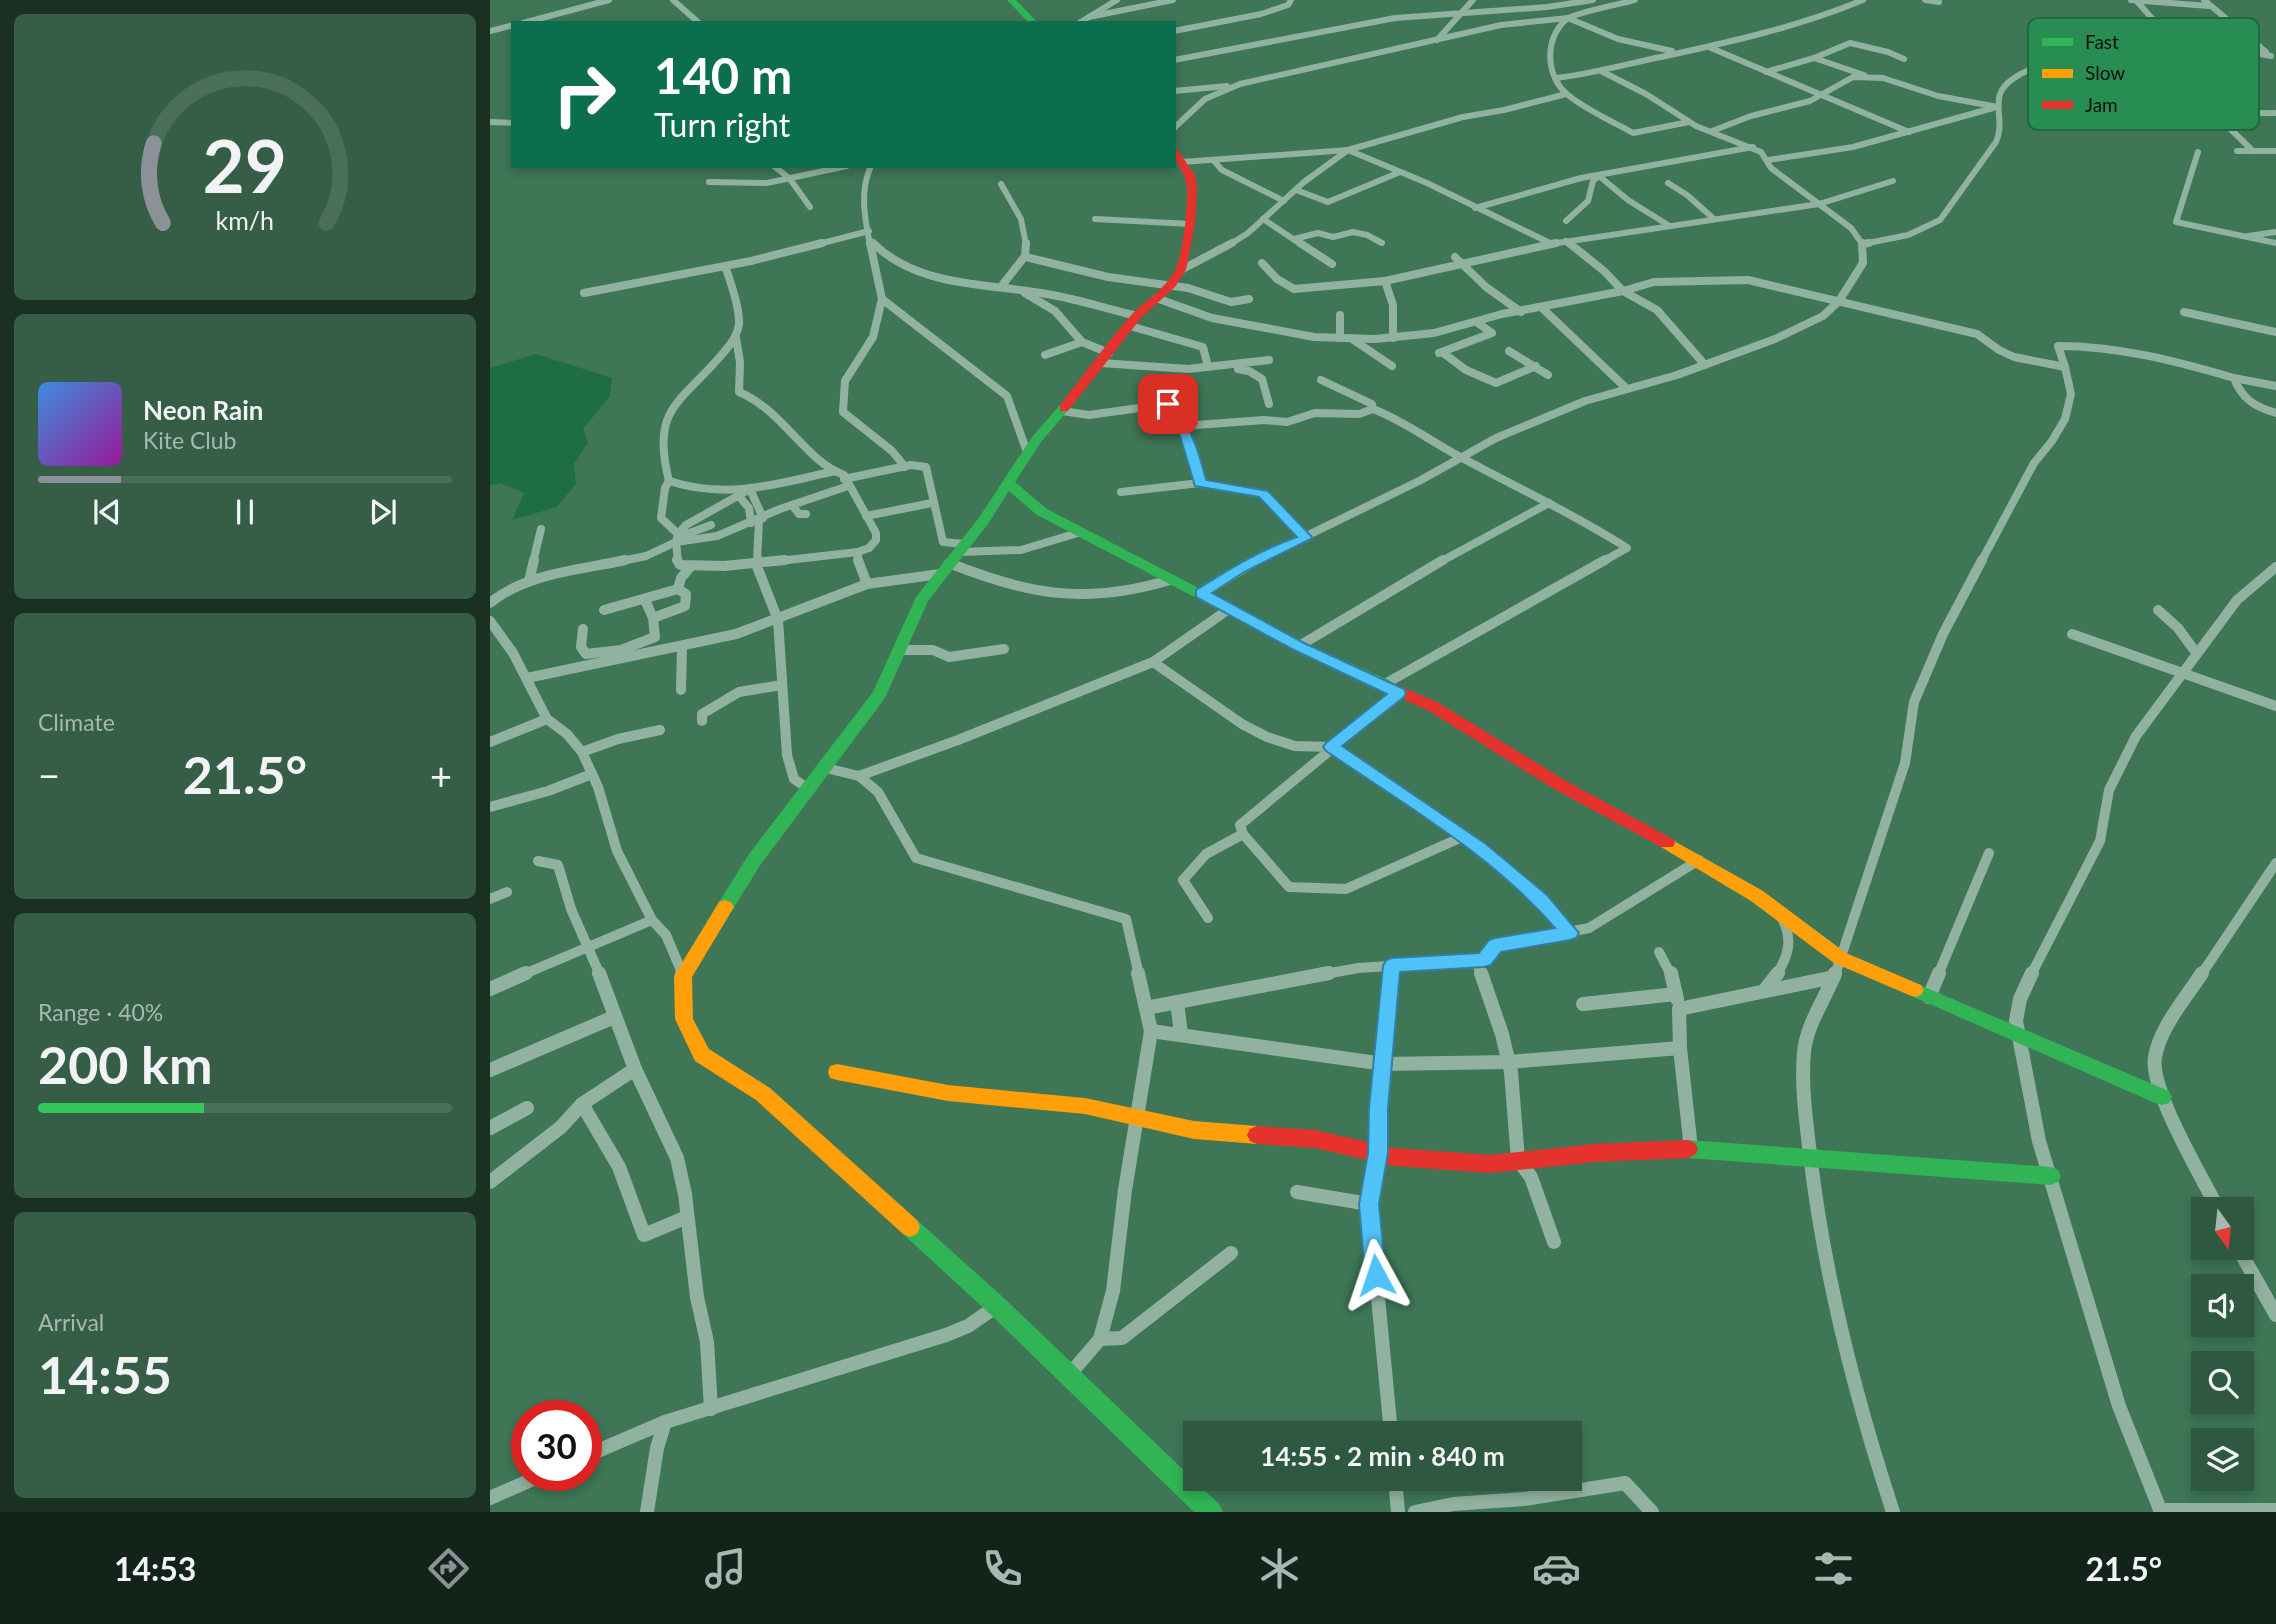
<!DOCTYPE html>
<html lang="en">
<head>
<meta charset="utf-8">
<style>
	body { margin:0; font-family:Lato,sans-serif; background:#365e47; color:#f1f3f6; height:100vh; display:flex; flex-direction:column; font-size:26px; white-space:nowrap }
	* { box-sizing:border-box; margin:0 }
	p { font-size:23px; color:#a7b8b1 }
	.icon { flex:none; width:38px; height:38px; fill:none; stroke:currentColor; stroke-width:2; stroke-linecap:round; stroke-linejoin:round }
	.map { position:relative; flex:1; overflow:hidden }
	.panel { display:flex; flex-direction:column; gap:14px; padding:14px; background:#193023; width:490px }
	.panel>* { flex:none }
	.hud { position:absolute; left:21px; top:21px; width:665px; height:147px; border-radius:0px; box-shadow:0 4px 10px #0003; background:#0b6e4f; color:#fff; overflow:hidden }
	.needle { width:46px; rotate:165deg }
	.controls { position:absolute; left:1701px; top:1197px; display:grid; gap:14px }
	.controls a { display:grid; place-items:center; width:63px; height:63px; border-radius:0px; background:#2e5840; box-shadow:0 4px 10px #0003; font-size:35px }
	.speed { position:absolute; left:21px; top:1400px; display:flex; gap:14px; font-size:35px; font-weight:700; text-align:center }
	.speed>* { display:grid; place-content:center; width:91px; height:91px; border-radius:50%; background:#2e5840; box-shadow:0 4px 10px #0003; line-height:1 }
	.speed .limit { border:10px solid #d22; background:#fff; color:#111 }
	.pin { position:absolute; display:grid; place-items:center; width:60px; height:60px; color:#fff; margin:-30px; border-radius:14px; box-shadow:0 4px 10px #0006 }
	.me { position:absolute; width:77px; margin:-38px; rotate:355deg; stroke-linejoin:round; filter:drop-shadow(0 0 5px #0008) }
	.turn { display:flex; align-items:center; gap:24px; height:147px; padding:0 28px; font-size:32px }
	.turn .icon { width:91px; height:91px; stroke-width:2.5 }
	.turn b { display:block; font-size:49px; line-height:60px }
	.big { font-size:52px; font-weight:700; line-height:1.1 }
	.panel .tile { flex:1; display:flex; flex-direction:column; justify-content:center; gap:10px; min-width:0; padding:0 24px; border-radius:10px; background:#365e47 }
	.panel .dial { align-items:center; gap:0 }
	.dial svg { height:182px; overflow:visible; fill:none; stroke:#496e59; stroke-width:7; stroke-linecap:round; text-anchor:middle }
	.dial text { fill:#f1f3f6; stroke:none }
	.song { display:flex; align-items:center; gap:21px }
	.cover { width:84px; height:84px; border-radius:10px; background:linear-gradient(135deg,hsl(210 70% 55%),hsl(300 70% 35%)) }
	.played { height:7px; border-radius:4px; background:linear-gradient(90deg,#8c9099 20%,#496e59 20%) }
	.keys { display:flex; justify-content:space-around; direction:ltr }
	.heat { display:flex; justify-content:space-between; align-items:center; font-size:38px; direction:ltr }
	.charge { height:10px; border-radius:5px; background:linear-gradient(90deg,#34c759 40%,#496e59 0) }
	.trip { position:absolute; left:693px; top:1421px; width:399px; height:70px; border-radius:0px; background:#2e5840; box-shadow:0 4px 10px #0003; font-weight:700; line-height:70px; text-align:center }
	.dock { display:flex; height:112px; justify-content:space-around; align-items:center; background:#12231a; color:#a7b8b1 }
	.dock .icon { width:49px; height:49px }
	.dock .selected { color:#8c9099 }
	.dock b { font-size:32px; color:#f1f3f6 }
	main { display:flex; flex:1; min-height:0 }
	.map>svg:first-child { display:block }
	.water { fill:#1f6e41 }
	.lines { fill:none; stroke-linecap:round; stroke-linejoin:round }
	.street-far3 { stroke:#92b2a1; stroke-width:6 }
	.street-far2 { stroke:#92b2a1; stroke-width:8 }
	.street-far1 { stroke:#92b2a1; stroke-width:10 }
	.street { stroke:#92b2a1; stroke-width:14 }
	.fast { fill:#30b455; fill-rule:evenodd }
	.slow { fill:#ff9f0a; fill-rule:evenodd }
	.jam { fill:#e5322d; fill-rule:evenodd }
	.route { fill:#4fc3f7; stroke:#337fa1; stroke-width:2 }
	.key { fill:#278d52; stroke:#20683e; stroke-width:2 }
	.key-label { font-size:19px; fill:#111 }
</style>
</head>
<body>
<main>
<section class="panel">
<div class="tile dial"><svg viewBox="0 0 100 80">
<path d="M14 69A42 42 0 1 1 86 69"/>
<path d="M14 69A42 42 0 0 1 10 34" stroke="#8c9099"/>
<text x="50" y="56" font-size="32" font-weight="700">29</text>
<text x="50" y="72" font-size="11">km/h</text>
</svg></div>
<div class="tile">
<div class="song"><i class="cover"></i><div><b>Neon Rain</b><p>Kite Club</p></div></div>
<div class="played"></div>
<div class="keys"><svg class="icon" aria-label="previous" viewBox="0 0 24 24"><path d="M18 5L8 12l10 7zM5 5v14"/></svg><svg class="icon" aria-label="pause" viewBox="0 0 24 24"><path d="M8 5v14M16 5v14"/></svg><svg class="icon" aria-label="next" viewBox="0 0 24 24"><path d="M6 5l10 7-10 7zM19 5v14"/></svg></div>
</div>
<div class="tile"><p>Climate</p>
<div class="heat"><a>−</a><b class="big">21.5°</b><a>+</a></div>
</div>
<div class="tile"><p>Range · 40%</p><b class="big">200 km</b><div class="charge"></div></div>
<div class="tile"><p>Arrival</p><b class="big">14:55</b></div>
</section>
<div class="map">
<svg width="1786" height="1512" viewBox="0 0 1786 1512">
	<rect width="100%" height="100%" fill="#3e7656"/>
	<polygon class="water" points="46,354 122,378 120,396 93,429 98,443 84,464 86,484 67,507 22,520 34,493 10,483 0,485 0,368"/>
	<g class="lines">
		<g class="street-far3">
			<polyline points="183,0 209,23"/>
			<path d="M1145,0C1132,4 1086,12 1077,19C1054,37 1055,77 1078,95C1096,110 1122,121 1143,133L1199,122"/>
			<polyline points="1435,0 1449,2"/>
			<polyline points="1641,0 1719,6"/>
			<polyline points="1646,0 1691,52"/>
			<polyline points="1714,0 1776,52"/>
			<polyline points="599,17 683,0"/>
			<polyline points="1078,18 1128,39 1182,51"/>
			<polyline points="33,23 119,0"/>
			<polyline points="589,23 627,0"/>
			<polyline points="0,31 23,25"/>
			<polyline points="684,31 771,14 798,5 801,0"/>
			<polyline points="947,40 983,0"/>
			<polyline points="1221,48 1419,132"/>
			<polyline points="1699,51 1759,114"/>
			<polyline points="1324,58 1374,75"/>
			<polyline points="684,60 905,18 1057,7 1103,0"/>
			<path d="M1577,60C1642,51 1716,42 1781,56"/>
			<polyline points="1111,71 1156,94 1206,126 1271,152 1281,168 1361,228 1373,245"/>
			<polyline points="1276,72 1324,58 1360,43 1398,52 1414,59"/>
			<path d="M1066,78C1102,74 1136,64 1171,57C1240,42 1308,27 1373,0"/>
			<polyline points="684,91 737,86"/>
			<polyline points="1702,114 1786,113"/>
			<polyline points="1726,115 1763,151"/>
			<polyline points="0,122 23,123"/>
			<polyline points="684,128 715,99 750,84 1011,25 1078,18"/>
			<polyline points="1222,131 1261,116 1320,101 1363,77 1393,78 1448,96 1508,107"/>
			<polyline points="1747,151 1786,151"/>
			<polyline points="1708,152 1686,222 1786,243"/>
			<polyline points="1278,160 1363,147 1503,108"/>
			<polyline points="724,161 732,170 794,201"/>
			<polyline points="692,162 858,150 973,117 1014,110 1076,94"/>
			<polyline points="284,166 300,179 320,207"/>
			<polyline points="219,182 277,183 357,166"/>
			<polyline points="1178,183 1197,195 1223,218"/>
			<polyline points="511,184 531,219 536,245"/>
			<polyline points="806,190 838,202 910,172"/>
			<polyline points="985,208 1091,178 1263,147"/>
			<polyline points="605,219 700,224"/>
			<polyline points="773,219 812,245"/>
			<polyline points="1076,221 1098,201 1103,181 1109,176 1138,200 1178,225"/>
			<polyline points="1758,236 1786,232"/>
			<polyline points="804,239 828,233 843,237 863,232 877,235 892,243"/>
			<polyline points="381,241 385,245"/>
			<polyline points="1076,241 1081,245"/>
			<path d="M1373,244L1418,235L1450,220L1506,142C1513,127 1507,114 1509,98C1513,72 1567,61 1588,51"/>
			<polyline points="325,245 379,231"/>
			<path d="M380,245C375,219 369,191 381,166"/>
			<polyline points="739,245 758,233 814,182 858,150 937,183 1060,243"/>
			<polyline points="1054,245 1329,204 1403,181"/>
		</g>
		<g class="street-far2">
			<polyline points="380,243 392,299 517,396 537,452"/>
			<path d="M383,243C428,288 499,283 557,294C588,299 617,309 647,316"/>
			<polyline points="810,243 842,264"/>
			<polyline points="1079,243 1114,271 1133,291 1167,310 1215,365"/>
			<polyline points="1373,244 1379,243"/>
			<polyline points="536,257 618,277 698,288 741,302 759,299"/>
			<polyline points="965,257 996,287 1031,312"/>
			<polyline points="772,263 787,279 804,289 895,281 1066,243"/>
			<path d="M235,266C240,280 250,310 249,324C248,335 241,344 234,352C192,403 160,406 179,481C239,500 286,484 345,471"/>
			<polyline points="691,270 742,243"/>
			<polyline points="895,281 903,305 903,338"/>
			<polyline points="517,288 513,284 535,256 536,243"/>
			<polyline points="94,293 261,261 332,243"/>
			<polyline points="535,293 565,311 592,342 619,353"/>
			<path d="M666,298L722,318L824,337L885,339L944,333L1012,314L1133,291L1164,282L1258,280L1487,334L1509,350L1524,357L1575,367L1568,346C1629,346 1686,361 1744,378C1752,399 1765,407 1786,413"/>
			<polyline points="392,299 383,337 355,381 353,412 402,451 415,467"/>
			<polyline points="1051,307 1136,388"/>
			<polyline points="1694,312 1786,332"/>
			<polyline points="850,315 850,338"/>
			<polyline points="640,326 713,347 718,367"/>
			<path d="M246,338L250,362L249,392C294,411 314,460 354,475L386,533V540L379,548L368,552"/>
			<polyline points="862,339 902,366"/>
			<polyline points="1019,351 1058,375"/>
			<polyline points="952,352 976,370 1006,383 1046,366"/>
			<polyline points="949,353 1002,333 988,323"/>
			<polyline points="555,355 592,342"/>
			<polyline points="611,363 698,369 779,360"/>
			<polyline points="748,369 759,371 772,379 779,404"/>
			<polyline points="1744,378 1786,386"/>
			<path d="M831,380L882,404L883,409C912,420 936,438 963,453C1021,485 1081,512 1137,548L1112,562"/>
			<polyline points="572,411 599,415 678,404 698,442 710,483"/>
			<polyline points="693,426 774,420 797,422 825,413 869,414 883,409"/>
			<polyline points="354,479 421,465 436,467 453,542 475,544"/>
			<polyline points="179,481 175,488 171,518 188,534"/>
			<polyline points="631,492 710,483 774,494 816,538"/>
			<polyline points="248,495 259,508 261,523"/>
			<polyline points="302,505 309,514 316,514"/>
			<polyline points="376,516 442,503"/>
			<polyline points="189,537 221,525"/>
			<polyline points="468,552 531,550 591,532"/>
			<polyline points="43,562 51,529"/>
			<polyline points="127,562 156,556 186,542 188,534 196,525 260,489 273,518"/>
			<polyline points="188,562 186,542 227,536 290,509 358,486"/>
			<polyline points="267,562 269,519"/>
			<polyline points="280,562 368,552 368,562"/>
			<polyline points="763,562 931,480 1006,438 1095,401 1187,375 1285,339 1333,316 1349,301 1373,263 1372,243"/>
			<polyline points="950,562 1059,503"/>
			<polyline points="1491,562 1544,463 1562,441 1575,419 1581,394 1575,367"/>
		</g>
		<g class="street-far1">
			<polyline points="187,560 190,565 234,566 295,560"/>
			<polyline points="268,560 266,564 288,620 297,755 304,779 317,788"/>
			<polyline points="368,560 377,584"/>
			<path d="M459,563C539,595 596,605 680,580"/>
			<polyline points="39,581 44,560"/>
			<polyline points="711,594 767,560"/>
			<path d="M0,603C36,573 91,570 135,560"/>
			<polyline points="114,610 188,589 191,578 201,566"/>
			<polyline points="1668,610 1688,628 1707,654"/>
			<polyline points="163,618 195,606 196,594 188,589"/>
			<polyline points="0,621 23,653 57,719 77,734 92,752 108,787 127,851 162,920 176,935 193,975"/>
			<polyline points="93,629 91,647 96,654 131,650 165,637 163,618 155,600"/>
			<polyline points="1582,634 1786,706"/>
			<polyline points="809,646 953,560"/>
			<polyline points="409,650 443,650 459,657 514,649"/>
			<polyline points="663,662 752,724 777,737 805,746 841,747 990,849 1051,900 1080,933"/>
			<polyline points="37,678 246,634 377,584 450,574"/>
			<polyline points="893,685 1115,560"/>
			<polyline points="191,690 192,646"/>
			<polyline points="909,693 750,825 753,834 799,887 856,889 972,837"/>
			<polyline points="212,721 212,714 249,692 292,685"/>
			<polyline points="0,742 57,719"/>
			<polyline points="92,752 128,739 170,730"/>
			<polyline points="336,768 369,776 388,792 426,858 636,919 649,975"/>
			<polyline points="369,776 468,740 663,662 739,609"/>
			<polyline points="0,807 58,791 102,774"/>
			<polyline points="48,861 68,865 81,909 110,975"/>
			<polyline points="0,899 17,892"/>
			<polyline points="718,918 693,880 716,854 753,834"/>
			<polyline points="1169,952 1181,975"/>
			<polyline points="32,975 162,920"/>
			<polyline points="830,975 868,968 991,960"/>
			<polyline points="901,975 902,966"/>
			<polyline points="991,975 987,963 994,960 1005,946 1099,928 1209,860"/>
			<path d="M1286,975C1299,956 1303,939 1292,918"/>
			<polyline points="1345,975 1415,763 1424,702 1453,634 1492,560"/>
			<polyline points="1448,975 1499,853"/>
			<polyline points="1541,975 1610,841 1619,790 1646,736 1747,600 1786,567"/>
			<polyline points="1711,975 1786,863"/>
		</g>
		<g class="street">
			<polyline points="109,973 145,1069 187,1158 195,1194 207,1297 217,1342 221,1409"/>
			<polyline points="192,973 193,976"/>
			<polyline points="991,973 1012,1034 1021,1072 1028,1160 1041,1177 1064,1242"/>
			<polyline points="1181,973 1187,999"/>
			<path d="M1345,973C1335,1000 1317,1023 1314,1052C1311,1086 1316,1120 1320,1154C1334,1275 1365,1396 1403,1512"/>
			<polyline points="1542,973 1530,999 1526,1021 1549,1141 1629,1406 1671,1512"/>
			<path d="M1712,973C1696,998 1670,1027 1665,1057C1659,1089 1712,1177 1728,1209"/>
			<polyline points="0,989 36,973"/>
			<polyline points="1274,991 1288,973"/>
			<polyline points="1439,997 1449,973"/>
			<polyline points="687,1002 691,1034"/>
			<polyline points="1093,1004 1186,994"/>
			<polyline points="656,1008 839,973"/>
			<polyline points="661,1031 894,1064 1019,1062 1190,1048"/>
			<polyline points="0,1070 124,1017"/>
			<polyline points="92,1104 129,1167 154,1235 197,1217"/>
			<polyline points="0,1128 37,1108"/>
			<polyline points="1201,1149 1190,1048 1189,1009 1344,977"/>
			<polyline points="0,1182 71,1127 92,1104 145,1069"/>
			<polyline points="807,1192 879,1204"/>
			<polyline points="1748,1248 1786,1315"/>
			<polyline points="610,1339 632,1338 741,1253"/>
			<polyline points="580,1374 610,1339 623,1291 635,1190 661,1031 648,973"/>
			<polyline points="901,1433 879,1204 888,1153 889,1108 901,973"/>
			<polyline points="96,1456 175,1422"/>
			<polyline points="905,1479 908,1512"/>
			<polyline points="0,1498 52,1475"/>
			<polyline points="1671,1510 1786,1510"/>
			<polyline points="157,1512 167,1448 175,1422 456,1335 478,1326 507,1306"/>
			<polyline points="925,1512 963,1504 1034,1499 1135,1483 1162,1512"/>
		</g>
		<g class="fast">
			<polygon points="517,0 526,0 548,23 539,23"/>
			<polygon points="574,404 580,408 551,442 525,482 557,509 814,643 899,680 902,684 899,688 889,688 804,649 547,515 519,491 498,524 438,601 395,698 271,864 241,912 235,914 229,912 226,907 229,902 259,854 383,692 426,597 488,519 542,437 570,405"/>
			<polygon points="1425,983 1679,1091 1682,1097 1679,1103 1672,1105 1665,1103 1419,995 1416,990 1419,985"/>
			<polygon points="1198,1140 1561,1167 1568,1170 1571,1176 1568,1182 1561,1185 1198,1158 1191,1155 1188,1149 1191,1143"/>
			<polygon points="420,1217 427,1220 515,1299 729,1504 733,1512 704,1512 499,1313 413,1234 410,1227 413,1220"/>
		</g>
		<g class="slow">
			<polygon points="1177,837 1273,891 1356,953 1431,985 1434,990 1431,995 1425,997 1419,995 1344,963 1261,901 1171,847 1169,843 1171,839"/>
			<polygon points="235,900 241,902 244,907 202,977 203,1019 219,1049 280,1088 427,1220 430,1227 427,1234 420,1237 413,1234 266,1100 205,1061 185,1019 184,976 229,902"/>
			<polygon points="347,1064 458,1085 595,1098 704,1121 767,1126 774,1129 777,1135 774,1141 767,1144 704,1139 595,1114 458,1101 347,1080 340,1078 338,1072 340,1066"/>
		</g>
		<g class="jam">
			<path d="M684,148L687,149L705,175L707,188L705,224L696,270L685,287L651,318L578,411H570V405C594,375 617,342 643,313C656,300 675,289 684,272C693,256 698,207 697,188C696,172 684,164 684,148Z"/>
			<polygon points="894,679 949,703 1076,781 1183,839 1185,843 1183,847 1171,847 1064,789 939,711 889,688 886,684"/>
			<polygon points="767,1126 825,1130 904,1148 1000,1155 1104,1144 1198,1140 1205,1143 1208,1149 1205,1155 1198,1158 1104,1162 1000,1173 904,1166 825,1148 767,1144 760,1141 757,1135 760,1129"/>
		</g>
	</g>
	<path class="route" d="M678,400L682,401C700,427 709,450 716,480L778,491L823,538L754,572L722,593L814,643L914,689L916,693L914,697L852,746L996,844L1057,895L1089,933L1086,938L1080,940L1011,952L1001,965L994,967L910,972L898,1108V1153L889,1204L896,1275L893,1282L886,1285L878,1282L875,1275L869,1204L878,1153L879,1108L893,966L896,960L902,958L989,953L999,940L1005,938L1065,928C1002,855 915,805 836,751L833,747L836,743L897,694L804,650L706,597V590C739,569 770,550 807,537L769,497L705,486L687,426L672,404Z"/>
	<rect x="1538" y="18" width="231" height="112" rx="10" class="key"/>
	<rect x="1552" y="38" width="31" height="8" fill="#30b455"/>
	<rect x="1552" y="69" width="31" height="9" fill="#ff9f0a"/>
	<rect x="1552" y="101" width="31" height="8" fill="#e5322d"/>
	<g class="key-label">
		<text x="1595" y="49">Fast</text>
		<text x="1595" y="80">Slow</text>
		<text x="1595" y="112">Jam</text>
	</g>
</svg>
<div class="controls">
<a><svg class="needle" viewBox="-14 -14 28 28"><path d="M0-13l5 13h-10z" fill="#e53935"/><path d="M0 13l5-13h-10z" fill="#a7b8b1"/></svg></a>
<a><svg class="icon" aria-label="sound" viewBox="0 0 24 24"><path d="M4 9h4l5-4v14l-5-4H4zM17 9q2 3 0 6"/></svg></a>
<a><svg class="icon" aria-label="search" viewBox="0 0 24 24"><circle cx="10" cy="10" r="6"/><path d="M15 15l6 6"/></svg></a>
<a><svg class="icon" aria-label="layers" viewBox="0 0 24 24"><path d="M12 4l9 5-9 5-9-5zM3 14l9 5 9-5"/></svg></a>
</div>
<div class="speed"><div class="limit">30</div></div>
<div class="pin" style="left:678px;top:404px;background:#d93025"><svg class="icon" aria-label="arrive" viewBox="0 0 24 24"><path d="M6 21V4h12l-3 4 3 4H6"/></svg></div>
<svg class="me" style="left:886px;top:1275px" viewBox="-20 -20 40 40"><path d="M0-17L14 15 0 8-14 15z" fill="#4fc3f7" stroke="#fff" stroke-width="4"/></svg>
<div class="trip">14:55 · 2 min · 840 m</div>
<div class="hud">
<div class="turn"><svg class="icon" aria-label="right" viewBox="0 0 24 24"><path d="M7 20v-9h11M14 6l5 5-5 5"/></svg><div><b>140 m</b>Turn right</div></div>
</div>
</div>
</main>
<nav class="dock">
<b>14:53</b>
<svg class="icon selected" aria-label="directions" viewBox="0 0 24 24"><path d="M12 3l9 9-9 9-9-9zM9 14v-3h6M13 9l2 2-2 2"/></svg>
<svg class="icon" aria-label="music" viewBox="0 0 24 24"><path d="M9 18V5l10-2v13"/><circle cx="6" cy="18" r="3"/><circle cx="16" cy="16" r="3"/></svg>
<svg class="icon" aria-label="phone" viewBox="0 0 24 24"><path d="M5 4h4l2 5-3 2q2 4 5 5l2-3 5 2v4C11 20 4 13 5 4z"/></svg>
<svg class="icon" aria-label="climate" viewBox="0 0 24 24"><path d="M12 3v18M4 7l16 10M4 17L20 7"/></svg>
<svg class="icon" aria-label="car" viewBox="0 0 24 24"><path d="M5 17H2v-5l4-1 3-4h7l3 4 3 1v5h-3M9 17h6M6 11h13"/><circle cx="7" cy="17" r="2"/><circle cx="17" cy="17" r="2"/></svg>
<svg class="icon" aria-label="filters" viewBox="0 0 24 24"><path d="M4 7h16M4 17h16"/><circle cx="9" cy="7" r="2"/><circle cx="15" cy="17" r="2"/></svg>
<b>21.5°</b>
</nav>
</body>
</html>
